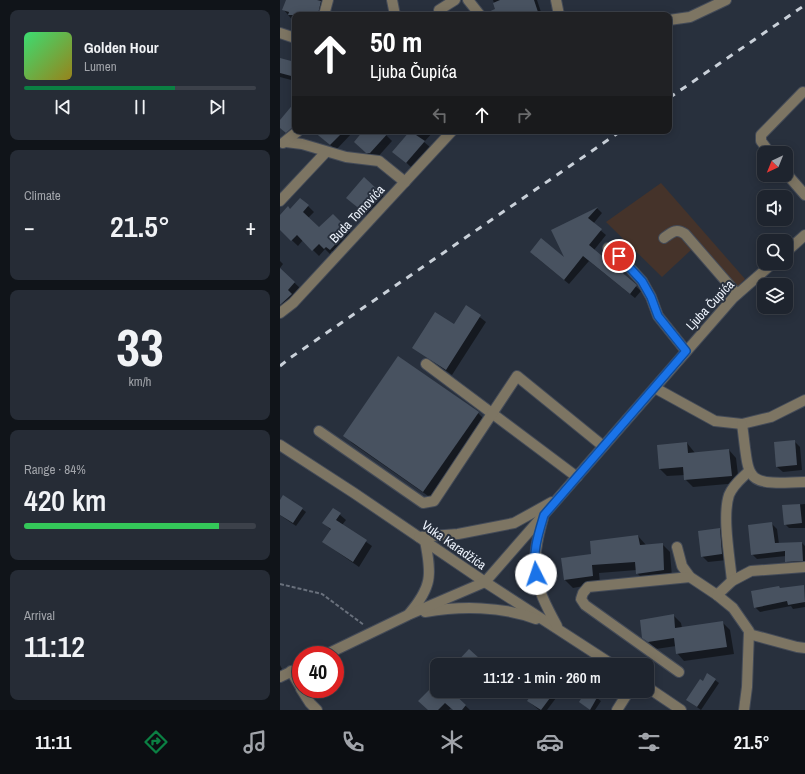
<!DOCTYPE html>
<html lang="en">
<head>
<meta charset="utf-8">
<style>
	body { margin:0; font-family:"Archivo Narrow",sans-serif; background:#262c36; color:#f1f3f6; height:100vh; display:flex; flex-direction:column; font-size:15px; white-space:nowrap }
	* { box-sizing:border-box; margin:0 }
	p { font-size:13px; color:#a1a4aa }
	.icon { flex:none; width:22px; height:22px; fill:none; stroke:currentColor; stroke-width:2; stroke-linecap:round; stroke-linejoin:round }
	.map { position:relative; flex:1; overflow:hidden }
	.details { display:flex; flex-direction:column; gap:10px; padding:10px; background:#101419; width:280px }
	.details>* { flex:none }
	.top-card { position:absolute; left:12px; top:12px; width:380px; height:122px; border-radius:8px; box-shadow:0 2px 10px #0003,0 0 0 1px #3c414a; background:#202124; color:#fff; overflow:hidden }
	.needle { width:26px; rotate:223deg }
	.tools { position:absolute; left:477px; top:146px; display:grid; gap:8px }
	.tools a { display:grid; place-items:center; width:36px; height:36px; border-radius:8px; background:#1e242e; box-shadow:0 2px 10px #0003,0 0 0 1px #3c414a; font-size:20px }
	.speed { position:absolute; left:12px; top:646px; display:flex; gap:8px; font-size:20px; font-weight:700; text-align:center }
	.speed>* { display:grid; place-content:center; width:52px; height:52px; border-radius:50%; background:#1e242e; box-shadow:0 2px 10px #0003,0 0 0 1px #3c414a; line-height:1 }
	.speed .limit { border:6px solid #d22; background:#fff; color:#111 }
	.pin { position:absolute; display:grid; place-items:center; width:34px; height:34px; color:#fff; margin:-17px; border:2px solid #fff; border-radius:50%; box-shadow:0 1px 4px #0007 }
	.me { position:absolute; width:44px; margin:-22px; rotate:356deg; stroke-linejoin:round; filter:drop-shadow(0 0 3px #0008) }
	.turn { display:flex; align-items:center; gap:14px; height:84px; padding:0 12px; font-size:18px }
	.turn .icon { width:52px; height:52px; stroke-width:2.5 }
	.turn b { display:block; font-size:28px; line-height:34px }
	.lanes { display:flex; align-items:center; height:38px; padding:0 12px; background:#0003; justify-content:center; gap:20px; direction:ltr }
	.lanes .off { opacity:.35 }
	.big { font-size:30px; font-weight:600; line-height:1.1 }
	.details .tile { flex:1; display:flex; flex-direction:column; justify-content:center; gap:6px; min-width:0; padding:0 14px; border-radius:8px; background:#262c36 }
	.details .dial { align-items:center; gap:0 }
	.dial b { font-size:52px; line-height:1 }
	.song { display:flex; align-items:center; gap:12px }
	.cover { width:48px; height:48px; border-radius:6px; background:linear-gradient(135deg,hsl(140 70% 55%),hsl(50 70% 35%)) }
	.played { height:4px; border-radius:2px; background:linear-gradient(90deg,#0b8043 65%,#3c414a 65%) }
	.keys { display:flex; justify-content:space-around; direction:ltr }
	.heat { display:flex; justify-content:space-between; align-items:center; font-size:22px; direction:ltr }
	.charge { height:6px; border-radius:3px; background:linear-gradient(90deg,#34c759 84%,#3c414a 0) }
	.trip { position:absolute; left:150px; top:658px; width:224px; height:40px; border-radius:8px; background:#1e242e; box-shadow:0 2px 10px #0003,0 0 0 1px #3c414a; font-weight:600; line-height:40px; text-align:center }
	.tab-bar { display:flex; height:64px; justify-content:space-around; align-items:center; background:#0c0e12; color:#a1a4aa }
	.tab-bar .icon { width:28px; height:28px }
	.tab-bar .on { color:#0b8043 }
	.tab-bar b { font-size:18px; color:#f1f3f6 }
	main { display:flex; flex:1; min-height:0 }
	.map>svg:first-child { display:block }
	.industrial { fill:#45332a }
	.shadow { fill:#0007 }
	.building { fill:#485260 }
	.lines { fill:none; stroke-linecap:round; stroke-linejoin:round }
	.minor-casing { stroke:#444b58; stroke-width:12 }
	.path { stroke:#69707c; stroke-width:2; stroke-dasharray:4 2; stroke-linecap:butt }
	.minor { stroke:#7d7563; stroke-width:10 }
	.rail { stroke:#c9d0d9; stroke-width:3; stroke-dasharray:7 7; stroke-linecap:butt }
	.route-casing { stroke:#114b97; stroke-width:10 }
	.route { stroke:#1a73e8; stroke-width:7 }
	.labels { text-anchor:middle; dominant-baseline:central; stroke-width:4; stroke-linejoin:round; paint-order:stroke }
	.street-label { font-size:13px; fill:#eef4fd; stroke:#28303d }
</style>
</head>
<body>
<main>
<section class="details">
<div class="tile">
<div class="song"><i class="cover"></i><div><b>Golden Hour</b><p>Lumen</p></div></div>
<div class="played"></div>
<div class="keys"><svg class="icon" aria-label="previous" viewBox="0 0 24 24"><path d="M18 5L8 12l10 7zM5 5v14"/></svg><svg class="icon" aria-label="pause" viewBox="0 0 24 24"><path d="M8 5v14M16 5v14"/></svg><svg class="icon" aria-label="next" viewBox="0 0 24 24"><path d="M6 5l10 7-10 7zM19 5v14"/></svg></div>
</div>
<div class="tile"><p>Climate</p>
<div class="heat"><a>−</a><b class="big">21.5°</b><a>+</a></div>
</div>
<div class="tile dial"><b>33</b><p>km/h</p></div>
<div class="tile"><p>Range · 84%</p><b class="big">420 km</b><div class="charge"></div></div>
<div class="tile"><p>Arrival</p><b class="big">11:12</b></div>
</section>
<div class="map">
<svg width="525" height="710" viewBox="0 0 525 710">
	<rect width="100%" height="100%" fill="#28303d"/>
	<polygon class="industrial" points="381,183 465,279 450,294 411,250 382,277 326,222"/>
	<g class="shadow">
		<polygon points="7,0 45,0 44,15 15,15 14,22 4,10"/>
		<polygon points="213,0 257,0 262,15 213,15 216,9"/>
		<polygon points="0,59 15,63 15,81 0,77"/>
		<polygon points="15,109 15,131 10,136 0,127 0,121"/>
		<polygon points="34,131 70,131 72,133 56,150"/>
		<polygon points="85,131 102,131 112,141 96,159 93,158 81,148"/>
		<polygon points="131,131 154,131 144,142 150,147 132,168 114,151"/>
		<polygon points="84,178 104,197 88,216 73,203"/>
		<polygon points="21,199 34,212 28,218 40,229 53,215 74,236 56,255 52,251 50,254 45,249 39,256 23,240 18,246 0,229 0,216 10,210"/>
		<polygon points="317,208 322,213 313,224 326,235 314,250 361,291 355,298 309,261 289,284 256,257 287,261 272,231"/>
		<polygon points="0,261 3,264 0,268"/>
		<polygon points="0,269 20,288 13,296 17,300 5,311 0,307"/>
		<polygon points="187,307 206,322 172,375 134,348 175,325"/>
		<polygon points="198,413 205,420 151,498 72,443 65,435"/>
		<polygon points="514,441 520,447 522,470 503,472 497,467"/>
		<polygon points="407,443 415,453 449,450 456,458 459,483 413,487 405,479 405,475 387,476 380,469"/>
		<polygon points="0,501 22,509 26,512 16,526 0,515"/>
		<polygon points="525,504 525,528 509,528 505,524 503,506"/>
		<polygon points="53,509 66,520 62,525 92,546 79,567 43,542 51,530 44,523"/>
		<polygon points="492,524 497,529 499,544 522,543 525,546 525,565 511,566 506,561 506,556 477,559 472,554"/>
		<polygon points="440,529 445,535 447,560 428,562 422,556"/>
		<polygon points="358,536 366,545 382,544 390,552 392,577 365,581 357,573 357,570 319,573 320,583 293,588 285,580 282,558 313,555"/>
		<polygon points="524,586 525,607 513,609 511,606 480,612 475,607 499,587 501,589"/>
		<polygon points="393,615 401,623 402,628 442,622 450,630 454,654 404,661 397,653 396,646 376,649 363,637"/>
		<polygon points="189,650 202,663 200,665 177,665"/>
		<polygon points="300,658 305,662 309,665 295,665"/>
		<polygon points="0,665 4,673 0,676"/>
		<polygon points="435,680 439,683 421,710 407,700 423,682"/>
		<polygon points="159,691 170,691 190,710 174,710 171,708 169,710 149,710"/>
		<polygon points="255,691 267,691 276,698 267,710 259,710 248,701"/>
		<polygon points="307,691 321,701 315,710 310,710 300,702"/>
	</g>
	<g class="building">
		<polygon points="6,0 37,0 41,1 38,14 31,12 30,15 8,15 9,12 2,10"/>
		<polygon points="220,0 254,0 258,12 250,15 206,15 206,13 215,9 213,3"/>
		<polygon points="0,58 15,62 15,77 0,73"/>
		<polygon points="15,102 15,125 6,133 0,128 0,120"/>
		<polygon points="33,131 64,131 50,145"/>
		<polygon points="83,131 110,131 90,153 86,153 74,142"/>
		<polygon points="130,131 145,141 126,163 112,152"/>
		<polygon points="84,177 99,191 82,211 66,198"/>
		<polygon points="20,198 29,205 23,212 39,227 53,214 69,230 50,250 46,247 44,249 39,244 32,251 17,235 11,241 0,230 0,215 8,206 10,209"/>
		<polygon points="318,207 308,218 322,229 309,245 357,285 350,294 303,256 284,280 250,252 261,238 284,257 271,230"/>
		<polygon points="0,268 15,282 8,290 12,294 0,305"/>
		<polygon points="186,305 201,315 166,370 132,348 155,312 174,324"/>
		<polygon points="118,356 199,412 143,492 63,436"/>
		<polygon points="515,440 517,465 496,467 494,442"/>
		<polygon points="407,442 408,453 449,449 452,476 404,480 403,467 379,469 377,445"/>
		<polygon points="3,495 23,508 13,523 0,515 0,500"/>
		<polygon points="520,504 522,523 504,525 502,505"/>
		<polygon points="53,508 61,513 56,520 87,540 73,562 42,542 51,529 42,523"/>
		<polygon points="492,522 495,543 522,542 523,561 505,562 505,551 471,555 468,525"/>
		<polygon points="440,528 442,554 421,557 418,531"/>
		<polygon points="358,535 360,545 383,543 384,570 356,574 355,562 312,565 313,576 284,580 281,558 311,554 310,541"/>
		<polygon points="524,585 525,602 508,605 507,601 474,608 471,591 499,586 500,588"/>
		<polygon points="394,614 395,628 443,621 447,647 396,654 394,638 368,642 362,638 360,620"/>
		<polygon points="189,649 199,658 193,665 174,665"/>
		<polygon points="427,673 436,679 417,707 406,700 420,679 423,681"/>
		<polygon points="152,687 156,691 171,691 186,705 182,710 173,710 165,703 158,710 148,710 138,701"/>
		<polygon points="254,691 269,691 273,694 261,710 247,701"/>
		<polygon points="306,691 310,691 318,696 310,710 299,702"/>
	</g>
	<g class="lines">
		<defs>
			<g id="minor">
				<polyline points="112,0 115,15"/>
				<polyline points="188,0 200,15"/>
				<polyline points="276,0 279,15"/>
				<polyline points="159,10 175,0"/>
				<polyline points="44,15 48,0"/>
				<polyline points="389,20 410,17 446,0"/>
				<polyline points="0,33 15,38"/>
				<polyline points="6,142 22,144 66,157 99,161 125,182"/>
				<polyline points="3,143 18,131"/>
				<polyline points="490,153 481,141 481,135 523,92"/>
				<polyline points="506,173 525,195"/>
				<polyline points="0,201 46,152"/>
				<path d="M384,238C392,232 396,228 405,234L457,294"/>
				<polyline points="328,248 339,256 362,281 371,297 378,316 406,351"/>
				<polyline points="506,252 525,235"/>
				<polyline points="0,313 13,303 172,131"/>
				<polyline points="146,364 297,477"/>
				<polyline points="375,388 435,421 462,424 491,417 525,400"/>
				<path d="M462,424C470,482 462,485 525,482"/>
				<polyline points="39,431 143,503 154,501 237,376 323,446"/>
				<polyline points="0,445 74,493 205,582 333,665"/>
				<path d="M263,518C249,567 253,582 277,626"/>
				<polyline points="139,537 178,534 234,523 272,502"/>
				<polyline points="397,547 402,566 410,577 437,595 453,608 469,631 467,687 464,710"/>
				<path d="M452,581C450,559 442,516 449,495C453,485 461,479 468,472"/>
				<polyline points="437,595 452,581 471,571 525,567"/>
				<path d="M145,612C180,606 222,606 256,619"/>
				<path d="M129,614C152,587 152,575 145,541"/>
				<polyline points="469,634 517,647 525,648"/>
				<polyline points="45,655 128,615 205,582 453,298 493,263"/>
				<polyline points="11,671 21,688"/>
				<polyline points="399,672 305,605 301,599 303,593 308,587 410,577"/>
				<polyline points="0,677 21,667"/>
				<polyline points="367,687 401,710"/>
				<polyline points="21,689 30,703 37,710"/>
				<polyline points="337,710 349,691"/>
			</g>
		</defs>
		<use href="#minor" class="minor-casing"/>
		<polyline class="path" points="0,584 42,594 84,625"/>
		<use href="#minor" class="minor"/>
		<g class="rail">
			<polyline points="389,98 525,5"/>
			<polyline points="0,366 10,358 341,131"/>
		</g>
	</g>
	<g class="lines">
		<defs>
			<path id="route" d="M256,574C252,553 258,535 264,515L406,351L378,316L371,297L362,281L339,256"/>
		</defs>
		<use href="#route" class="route-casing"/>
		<use href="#route" class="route"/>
	</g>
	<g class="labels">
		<g class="street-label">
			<text transform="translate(77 214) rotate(-47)">Buda Tomovića</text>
			<text transform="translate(430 305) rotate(-47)">Ljuba Čupića</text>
			<text transform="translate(174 545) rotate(35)">Vuka Karadžića</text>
		</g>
	</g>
</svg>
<div class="tools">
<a><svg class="needle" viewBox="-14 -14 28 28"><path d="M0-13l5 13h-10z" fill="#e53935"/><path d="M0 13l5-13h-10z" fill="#a1a4aa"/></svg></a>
<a><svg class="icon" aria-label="sound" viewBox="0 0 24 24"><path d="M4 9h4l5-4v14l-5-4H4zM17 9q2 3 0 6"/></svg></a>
<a><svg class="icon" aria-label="search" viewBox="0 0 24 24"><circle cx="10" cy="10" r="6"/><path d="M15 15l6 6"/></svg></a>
<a><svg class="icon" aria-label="layers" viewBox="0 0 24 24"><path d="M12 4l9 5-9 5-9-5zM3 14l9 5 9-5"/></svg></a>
</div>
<div class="speed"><div class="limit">40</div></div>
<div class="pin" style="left:339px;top:256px;background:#d93025"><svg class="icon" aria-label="arrive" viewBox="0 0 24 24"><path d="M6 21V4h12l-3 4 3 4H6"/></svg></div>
<svg class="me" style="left:256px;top:574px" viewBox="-20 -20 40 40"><circle r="19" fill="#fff"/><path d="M0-13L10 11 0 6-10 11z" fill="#1a73e8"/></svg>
<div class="trip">11:12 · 1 min · 260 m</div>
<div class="top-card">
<div class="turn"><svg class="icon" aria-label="ahead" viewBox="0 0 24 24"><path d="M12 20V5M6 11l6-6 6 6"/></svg><div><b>50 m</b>Ljuba Čupića</div></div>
<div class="lanes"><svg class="icon off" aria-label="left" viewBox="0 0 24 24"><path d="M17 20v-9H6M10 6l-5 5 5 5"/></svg><svg class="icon" aria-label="ahead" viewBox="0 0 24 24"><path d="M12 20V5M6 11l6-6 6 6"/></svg><svg class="icon off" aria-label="right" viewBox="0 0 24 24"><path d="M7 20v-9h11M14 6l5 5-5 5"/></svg></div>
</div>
</div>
</main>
<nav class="tab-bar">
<b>11:11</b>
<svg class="icon on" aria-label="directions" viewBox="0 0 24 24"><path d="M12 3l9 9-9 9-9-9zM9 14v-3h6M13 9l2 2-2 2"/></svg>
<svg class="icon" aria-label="music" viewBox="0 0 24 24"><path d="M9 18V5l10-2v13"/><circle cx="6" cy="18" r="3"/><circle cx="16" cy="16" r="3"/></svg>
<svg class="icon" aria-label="phone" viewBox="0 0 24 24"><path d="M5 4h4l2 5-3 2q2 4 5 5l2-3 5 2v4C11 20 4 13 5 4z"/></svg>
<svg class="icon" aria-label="climate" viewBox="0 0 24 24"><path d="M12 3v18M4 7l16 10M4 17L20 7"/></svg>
<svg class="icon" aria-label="car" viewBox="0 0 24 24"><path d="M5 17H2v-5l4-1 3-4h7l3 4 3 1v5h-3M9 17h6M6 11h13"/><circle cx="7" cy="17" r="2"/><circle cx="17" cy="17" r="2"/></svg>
<svg class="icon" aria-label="filters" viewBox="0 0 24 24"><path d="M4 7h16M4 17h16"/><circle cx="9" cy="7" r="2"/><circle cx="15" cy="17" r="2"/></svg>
<b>21.5°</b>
</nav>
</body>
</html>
